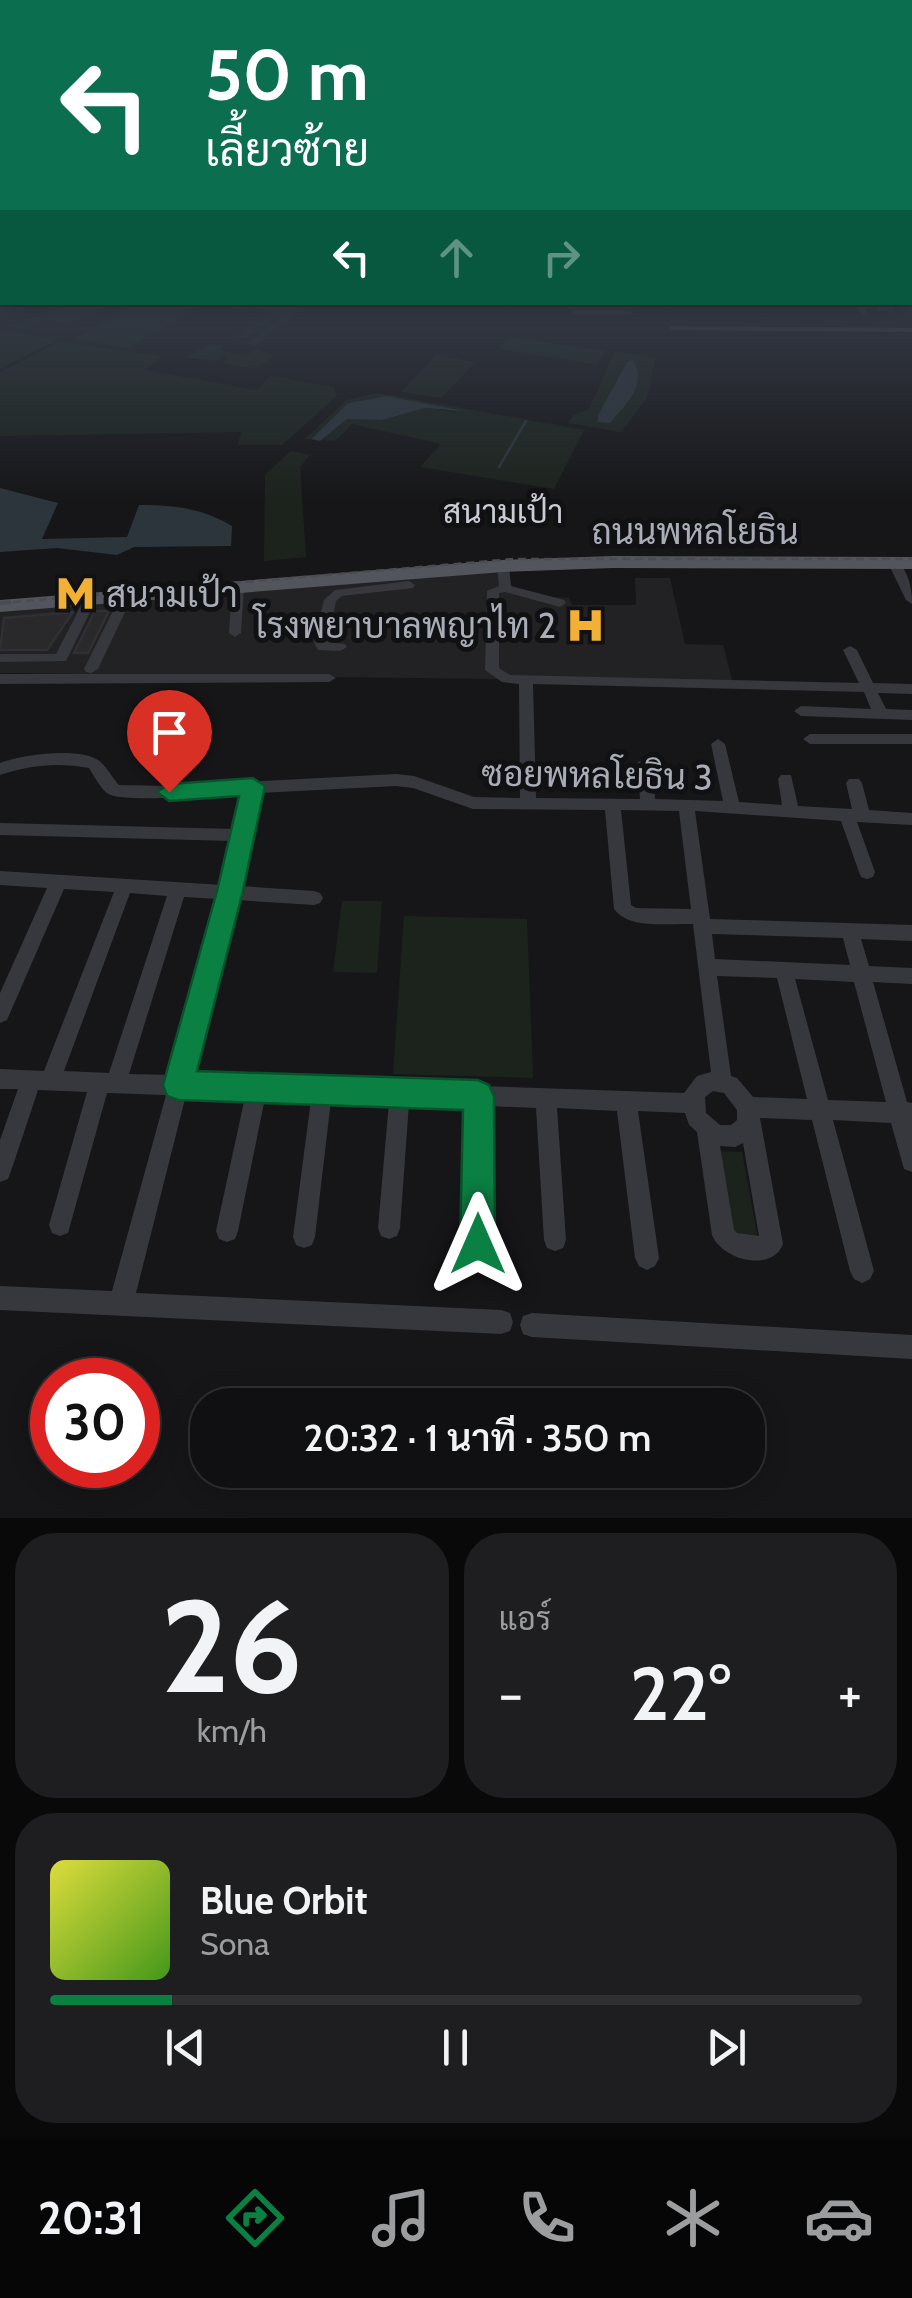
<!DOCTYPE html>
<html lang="th">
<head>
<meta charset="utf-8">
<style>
	body { margin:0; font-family:Cabin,Sarabun,sans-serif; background:#1e1e20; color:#f1f3f6; height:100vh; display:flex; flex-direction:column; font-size:38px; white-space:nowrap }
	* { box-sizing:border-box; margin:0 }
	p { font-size:32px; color:#9c9d9f }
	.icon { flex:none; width:55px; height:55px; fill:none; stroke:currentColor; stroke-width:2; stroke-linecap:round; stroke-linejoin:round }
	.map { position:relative; height:1518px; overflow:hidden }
	.panel { display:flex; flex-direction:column; gap:15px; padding:15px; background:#09090a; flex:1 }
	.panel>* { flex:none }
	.hud { position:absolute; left:0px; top:0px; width:912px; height:305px; box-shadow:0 5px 25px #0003,0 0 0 2px #303032; background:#0b6e4f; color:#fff; overflow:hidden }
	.speed { position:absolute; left:30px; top:1358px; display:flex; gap:20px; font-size:50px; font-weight:700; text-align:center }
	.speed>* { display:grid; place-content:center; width:130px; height:130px; border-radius:50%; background:#101012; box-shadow:0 5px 25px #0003,0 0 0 2px #303032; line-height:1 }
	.speed .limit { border:15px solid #d22; background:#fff; color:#111 }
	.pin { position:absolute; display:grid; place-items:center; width:85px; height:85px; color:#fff; margin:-102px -42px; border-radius:50% 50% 50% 0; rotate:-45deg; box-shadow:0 0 10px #0007 }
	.pin .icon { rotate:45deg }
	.me { position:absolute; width:110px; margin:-55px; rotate:0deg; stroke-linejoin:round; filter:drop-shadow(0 0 8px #0008) }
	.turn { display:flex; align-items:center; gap:35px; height:210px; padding:0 40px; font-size:45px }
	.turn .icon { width:130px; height:130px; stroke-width:2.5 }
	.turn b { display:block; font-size:70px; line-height:85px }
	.lanes { display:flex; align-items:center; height:95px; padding:0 40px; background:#0003; justify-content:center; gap:50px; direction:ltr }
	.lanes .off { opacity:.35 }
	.big { font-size:75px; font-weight:600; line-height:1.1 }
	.panel .card { flex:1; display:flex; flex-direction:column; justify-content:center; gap:15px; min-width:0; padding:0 35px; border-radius:40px; background:#1e1e20 }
	.panel .dial { align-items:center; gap:0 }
	.dial b { font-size:130px; line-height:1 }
	.song { display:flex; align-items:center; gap:30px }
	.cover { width:120px; height:120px; border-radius:15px; background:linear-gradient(135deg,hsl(60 70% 55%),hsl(100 70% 35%)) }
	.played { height:10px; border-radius:5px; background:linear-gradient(90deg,#0b8043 15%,#303032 15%) }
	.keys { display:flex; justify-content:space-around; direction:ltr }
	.heat { display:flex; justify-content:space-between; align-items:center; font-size:55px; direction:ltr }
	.panel .tiles { flex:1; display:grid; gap:15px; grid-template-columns:1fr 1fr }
	.card:last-child { grid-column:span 2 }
	.trip { position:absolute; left:190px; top:1388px; width:575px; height:100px; border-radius:40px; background:#101012; box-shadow:0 5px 25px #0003,0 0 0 2px #303032; font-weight:600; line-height:100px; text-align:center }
	.tab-bar { display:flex; height:160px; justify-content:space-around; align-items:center; background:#060607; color:#9c9d9f }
	.tab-bar .icon { width:70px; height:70px }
	.tab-bar .active { color:#0b8043 }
	.tab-bar b { font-size:45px; color:#f1f3f6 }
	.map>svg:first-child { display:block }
	.built { fill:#222225 }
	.green { fill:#1c231d; fill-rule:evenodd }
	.water { fill:#2c353c }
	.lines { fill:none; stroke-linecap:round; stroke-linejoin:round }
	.stream { stroke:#2c353c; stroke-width:2.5 }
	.building { fill:#29292c; stroke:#303034; stroke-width:2.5 }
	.street { fill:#37383d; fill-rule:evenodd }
	.primary { fill:#53555c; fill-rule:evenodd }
	.rail-far1 { stroke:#4a4c52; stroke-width:2.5; stroke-dasharray:8 5; stroke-linecap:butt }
	.rail { stroke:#4a4c52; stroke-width:4; stroke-dasharray:11 10; stroke-linecap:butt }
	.route { fill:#0b8043; stroke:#07532c; stroke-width:2.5 }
	.labels { text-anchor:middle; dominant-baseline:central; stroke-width:10; stroke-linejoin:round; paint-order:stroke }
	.far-neighbourhood-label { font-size:32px; fill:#c9ccd4; stroke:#111113 }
	.street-label { font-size:35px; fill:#a8adb8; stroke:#111113 }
	.poi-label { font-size:35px; fill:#a8adb8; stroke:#111113; text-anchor:start }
</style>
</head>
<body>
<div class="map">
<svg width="912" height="1518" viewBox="0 0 912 1518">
	<rect width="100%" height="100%" fill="#161618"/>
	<polygon class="built" points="509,571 508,585 527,595 569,598 572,605 636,605 635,578 670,578 685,644 723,645 734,687 494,679 0,673 0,610"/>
	<g class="green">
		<path d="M75,302L115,303L69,324L48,319L25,329L10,326C32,314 52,314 75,302Z"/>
		<polygon points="139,302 202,303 127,349 75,339"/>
		<polygon points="240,302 303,308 255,346 247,344 283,316 278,315 244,339 234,337 247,329 255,330 260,326 252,324 275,314 234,308"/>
		<polygon points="0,329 57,340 0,369"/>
		<polygon points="508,337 606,351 597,365 498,349"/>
		<polygon points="60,342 163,356 145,370 256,390 271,376 334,387 337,396 282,445 238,445 241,432 0,436 0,372"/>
		<polygon points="211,344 223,346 220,350 244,356 257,349 274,356 255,369 222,363 228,358 222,357 213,362 185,357"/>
		<polygon points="615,351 656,358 647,398 621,432 568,423 573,415 589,409"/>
		<polygon points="436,355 475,362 442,398 401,392"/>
		<path d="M372,394H384L584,430L554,489L420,467L441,444L352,424L335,441L305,439L346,400ZM386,396L460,413L425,408L382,420L347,419L311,438L348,403Z"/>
		<polygon points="291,451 310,455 300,467 306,557 264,561 265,475"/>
		<polygon points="342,901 382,901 377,973 333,972"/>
		<polygon points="404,916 527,919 533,1078 393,1074"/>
		<polygon points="713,1151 742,1152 760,1250 729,1248"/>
	</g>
	<g class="water">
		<path d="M633,360C648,385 626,404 610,423L598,422V415L628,361Z"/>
		<polygon points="386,396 464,411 425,408 382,420 347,419 320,441 311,439 348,403"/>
		<path d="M0,488L58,503L42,539L127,537L139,505C174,505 202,508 232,526L231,546L134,547L117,555L57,548L0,552Z"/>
	</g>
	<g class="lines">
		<polyline class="stream" points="499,467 526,421"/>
	</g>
	<g class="building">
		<polygon points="95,611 109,611 88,653 74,653"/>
		<polygon points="73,612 47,650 0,650 4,618"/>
	</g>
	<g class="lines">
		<g class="street">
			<polygon points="910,299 912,299 912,303 907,302 910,302"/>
			<polygon points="535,302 543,302 543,303 539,305"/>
			<polygon points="663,302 671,302 671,306 664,308"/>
			<polygon points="771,302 788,302 774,306"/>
			<polygon points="855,302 862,302 868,315 862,315"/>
			<polygon points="886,302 894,302 894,311 877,311 877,307 887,307"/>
			<polygon points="575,310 629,310 633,312 629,314 572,314"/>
			<polygon points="670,326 912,328 912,332 673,330 670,330"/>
			<path d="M894,559C908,568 912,588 912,604L906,600L888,563Z"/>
			<path d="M503,562L509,566L511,586L564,600L566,603L560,607L505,592L499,593V668L510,675L859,683L843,650L850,646L857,650L873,683L912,684V694L878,693L886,709L912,710V720L801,716L794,711L801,706L871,709L864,692L533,684L536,798L640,799L637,763L645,758L653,763L655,799L723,801L711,744L718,739L725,744L739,802L782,805L778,779L781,775H791L798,806L852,809L846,783L849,779H859L862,783L869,810L912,813V825L857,822L875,872L873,877L867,879L861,877L859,872L841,821L695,811L710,919L912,925V941L861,939L869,966L912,968V984L873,982L907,1102L912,1103V1172L904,1169L891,1123L833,1120L874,1271L870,1279L862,1283L854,1279L850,1271L812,1120L760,1118L783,1244C772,1273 722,1260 712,1235L697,1132L689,1125L685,1113L638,1111L659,1258L655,1266L647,1270L639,1266L635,1258L617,1111L557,1108L566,1240L563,1248L555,1251L547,1248L544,1240L536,1108L488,1106L489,1244L486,1252L478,1255L470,1252L467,1244L468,1105L409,1103L400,1228L397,1236L389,1239L381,1236L378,1228L389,1102L331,1100L315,1237L312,1245L304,1248L296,1245L293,1237L311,1100L265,1098L238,1231L235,1239L227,1242L219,1239L216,1231L245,1097L186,1095L136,1293L501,1310L510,1313L513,1322L510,1331L501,1334L0,1310V1286L112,1291L166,1095L107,1093L68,1233L60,1236L52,1233L49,1225L87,1092L38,1090L11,1171L8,1179L0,1182V1140L18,1089H0V1069L44,1071L114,892L64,889L7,1020L0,1023V993L47,888L0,885V871L223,885L233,841L0,835V823L236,829L244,794C220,795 124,803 108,794C101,789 94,776 89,768C58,762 30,765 0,775V763C22,755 77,747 98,760C106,765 113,779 119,785L169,786L396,774L414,776L474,797L520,798L519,684L502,682L485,670L487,591L499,586L497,566ZM396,786L413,788L473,809L605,810L614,909C630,930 668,923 693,924L711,1072L697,1076L684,1093L191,1076L236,900L314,905L320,903L323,898L320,893L314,891L240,886L259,793ZM621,810L679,811L691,909L636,908L631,905ZM130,893L167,896L109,1073L64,1071ZM184,897L219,899L171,1075L129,1074ZM712,934L843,938L850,965L715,959ZM717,976L777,978L807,1099L753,1097L737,1078L731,1076ZM795,979L854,982L886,1102L828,1100ZM713,1091L724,1093L737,1110V1120L731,1125H720L706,1113L705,1097ZM743,1143L759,1236L737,1233L734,1230L720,1146L735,1147Z"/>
			<polygon points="409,581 415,585 413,588 342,596 336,601 328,642 345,644 347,647 340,651 318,650 314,642 324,600 335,590"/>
			<polygon points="238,582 244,586 241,633 235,637 229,633 232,586"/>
			<polygon points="127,591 133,595 98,669 91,673 86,672 84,669 121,595"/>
			<polygon points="91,594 97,598 66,661 0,662 0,654 56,654 85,598"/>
			<polygon points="0,674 329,674 336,678 329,682 0,684"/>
			<polygon points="810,734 912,734 912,744 810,744 803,739"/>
			<polygon points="532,1313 912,1335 912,1359 532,1337 523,1334 520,1325 523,1316"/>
		</g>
		<polygon class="primary" points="612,556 912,557 912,569 612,568 503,572 0,612 0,600 503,560"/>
		<polyline class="rail-far1" points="0,603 514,559 912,559"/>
		<polyline class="rail" points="0,603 13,602"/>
	</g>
	<linearGradient id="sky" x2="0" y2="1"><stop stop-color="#0c0c0d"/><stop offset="0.58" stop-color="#363c48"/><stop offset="1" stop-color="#363c48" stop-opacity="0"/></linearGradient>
	<rect width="912" height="502" fill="url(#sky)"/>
	<polygon class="route" points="253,778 265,786 243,891 197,1071 478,1080 489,1085 494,1096 495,1244 490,1256 478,1261 465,1256 460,1244 463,1110 178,1100 167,1096 163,1085 217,891 239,796 169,801 157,792 169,784"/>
	<defs>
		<symbol id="metro-bare" viewBox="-9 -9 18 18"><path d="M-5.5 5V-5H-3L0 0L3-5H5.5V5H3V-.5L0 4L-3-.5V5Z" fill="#f2b134" stroke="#111113" stroke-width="2.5" paint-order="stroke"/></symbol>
		<symbol id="hospital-bare" viewBox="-9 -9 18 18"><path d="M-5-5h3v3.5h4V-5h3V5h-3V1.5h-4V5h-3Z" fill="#f2b134" stroke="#111113" stroke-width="2.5" paint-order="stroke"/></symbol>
	</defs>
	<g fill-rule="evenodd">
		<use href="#metro-bare" x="48" y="566" width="55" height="55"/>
		<use href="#hospital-bare" x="558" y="598" width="55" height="55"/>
	</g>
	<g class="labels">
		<g class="far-neighbourhood-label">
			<text x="503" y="511">สนามเป้า</text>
		</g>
		<g class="street-label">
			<text x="695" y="531">ถนนพหลโยธิน</text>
			<text transform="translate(597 775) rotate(1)">ซอยพหลโยธิน 3</text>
		</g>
		<g class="poi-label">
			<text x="106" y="594">สนามเป้า</text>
			<text x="556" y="625" text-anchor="end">โรงพยาบาลพญาไท 2</text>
		</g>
	</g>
</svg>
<div class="speed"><div class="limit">30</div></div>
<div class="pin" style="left:169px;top:792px;background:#d93025"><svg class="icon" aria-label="arrive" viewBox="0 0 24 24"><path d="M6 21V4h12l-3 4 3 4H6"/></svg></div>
<svg class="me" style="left:478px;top:1244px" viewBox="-20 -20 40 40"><path d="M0-17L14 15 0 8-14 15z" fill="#0b8043" stroke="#fff" stroke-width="4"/></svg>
<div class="trip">20:32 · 1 นาที · 350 m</div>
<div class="hud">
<div class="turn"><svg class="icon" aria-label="left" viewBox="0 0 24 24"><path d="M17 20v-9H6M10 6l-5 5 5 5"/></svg><div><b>50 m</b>เลี้ยวซ้าย</div></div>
<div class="lanes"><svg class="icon" aria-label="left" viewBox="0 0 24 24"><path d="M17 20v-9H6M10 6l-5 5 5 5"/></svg><svg class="icon off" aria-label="ahead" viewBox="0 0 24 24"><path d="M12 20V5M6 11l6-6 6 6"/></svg><svg class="icon off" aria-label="right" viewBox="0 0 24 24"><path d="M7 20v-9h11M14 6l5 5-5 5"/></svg></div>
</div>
</div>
<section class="panel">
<div class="tiles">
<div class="card dial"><b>26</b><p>km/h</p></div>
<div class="card"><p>แอร์</p>
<div class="heat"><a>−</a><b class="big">22°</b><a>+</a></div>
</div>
<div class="card">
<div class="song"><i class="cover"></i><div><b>Blue Orbit</b><p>Sona</p></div></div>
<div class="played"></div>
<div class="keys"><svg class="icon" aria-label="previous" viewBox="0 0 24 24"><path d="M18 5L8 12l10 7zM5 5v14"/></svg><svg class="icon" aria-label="pause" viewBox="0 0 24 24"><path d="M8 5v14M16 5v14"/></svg><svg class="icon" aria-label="next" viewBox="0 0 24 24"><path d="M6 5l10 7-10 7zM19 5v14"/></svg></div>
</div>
</div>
</section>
<nav class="tab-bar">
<b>20:31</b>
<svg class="icon active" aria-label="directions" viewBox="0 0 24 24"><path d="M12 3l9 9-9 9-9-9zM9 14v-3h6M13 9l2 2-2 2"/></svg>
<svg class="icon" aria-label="music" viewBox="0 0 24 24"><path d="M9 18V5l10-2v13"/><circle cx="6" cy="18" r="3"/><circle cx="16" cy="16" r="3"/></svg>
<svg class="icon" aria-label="phone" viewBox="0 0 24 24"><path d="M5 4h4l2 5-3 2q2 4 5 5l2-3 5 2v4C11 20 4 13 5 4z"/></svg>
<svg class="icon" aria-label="climate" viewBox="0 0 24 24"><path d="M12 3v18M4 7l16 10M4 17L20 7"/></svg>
<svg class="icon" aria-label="car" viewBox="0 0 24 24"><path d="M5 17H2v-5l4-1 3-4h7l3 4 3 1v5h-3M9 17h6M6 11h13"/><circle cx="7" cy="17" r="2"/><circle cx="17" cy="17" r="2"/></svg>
</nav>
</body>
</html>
